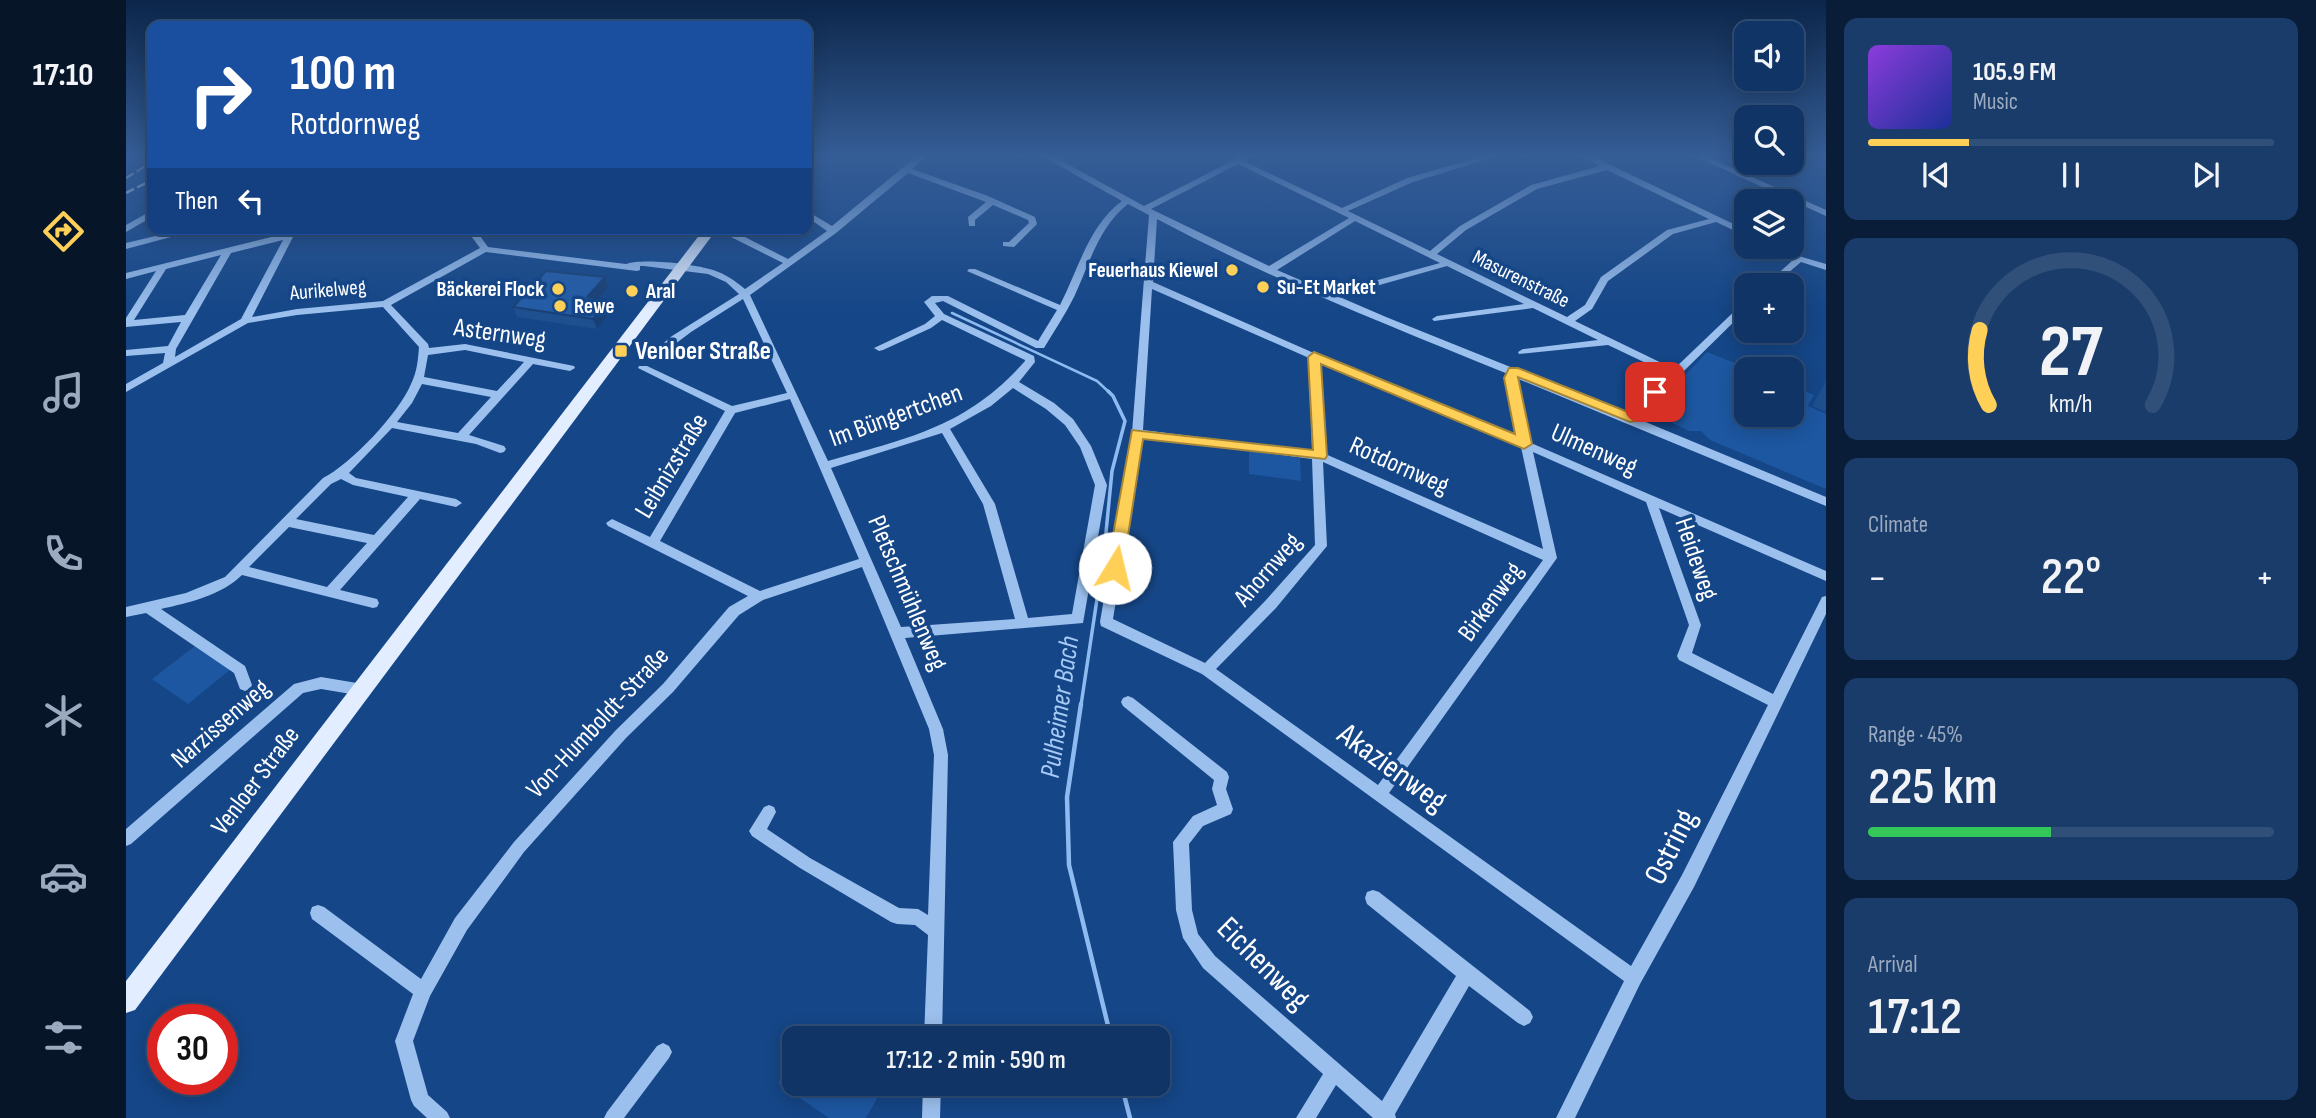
<!DOCTYPE html>
<html lang="en">
<head>
<meta charset="utf-8">
<style>
	body { margin:0; font-family:"Sofia Sans Condensed",sans-serif; background:#193c6b; color:#f1f3f6; height:100vh; display:flex; flex-direction:column; font-size:26px; white-space:nowrap }
	* { box-sizing:border-box; margin:0 }
	p { font-size:23px; color:#9caabf }
	.icon { flex:none; width:38px; height:38px; fill:none; stroke:currentColor; stroke-width:2; stroke-linecap:round; stroke-linejoin:round }
	.map { position:relative; flex:1; overflow:hidden }
	.side { display:flex; flex-direction:column; gap:18px; padding:18px; background:#091d38; width:490px }
	.side>* { flex:none }
	.top-card { position:absolute; left:21px; top:21px; width:665px; height:214px; border-radius:14px; box-shadow:0 4px 18px #0003,0 0 0 2px #304f79; background:#1a4fa0; color:#fff; overflow:hidden }
	.tools { position:absolute; left:1608px; top:21px; display:grid; gap:14px }
	.tools a { display:grid; place-items:center; width:70px; height:70px; border-radius:14px; background:#103465; box-shadow:0 4px 18px #0003,0 0 0 2px #304f79; font-size:35px }
	.speed { position:absolute; left:21px; top:1004px; display:flex; gap:14px; font-size:35px; font-weight:700; text-align:center }
	.speed>* { display:grid; place-content:center; width:91px; height:91px; border-radius:50%; background:#103465; box-shadow:0 4px 18px #0003,0 0 0 2px #304f79; line-height:1 }
	.speed .limit { border:10px solid #d22; background:#fff; color:#111 }
	.pin { position:absolute; display:grid; place-items:center; width:60px; height:60px; color:#fff; margin:-30px; border-radius:14px; box-shadow:0 4px 10px #0006 }
	.me { position:absolute; width:77px; margin:-38px; rotate:9deg; stroke-linejoin:round; filter:drop-shadow(0 0 5px #0008) }
	.turn { display:flex; align-items:center; gap:24px; height:147px; padding:0 28px; font-size:32px }
	.turn .icon { width:91px; height:91px; stroke-width:2.5 }
	.turn b { display:block; font-size:49px; line-height:60px }
	.then { display:flex; align-items:center; height:66px; padding:0 28px; background:#0003; gap:14px; font-size:26px }
	.big { font-size:52px; font-weight:600; line-height:1.1 }
	.side .card { flex:1; display:flex; flex-direction:column; justify-content:center; gap:10px; min-width:0; padding:0 24px; border-radius:14px; background:#193c6b }
	.side .dial { align-items:center; gap:0 }
	.dial svg { height:182px; overflow:visible; fill:none; stroke:#304f79; stroke-width:7; stroke-linecap:round; text-anchor:middle }
	.dial text { fill:#f1f3f6; stroke:none }
	.song { display:flex; align-items:center; gap:21px }
	.cover { width:84px; height:84px; border-radius:10px; background:linear-gradient(135deg,hsl(270 70% 55%),hsl(230 70% 35%)) }
	.played { height:7px; border-radius:4px; background:linear-gradient(90deg,#ffd058 25%,#304f79 25%) }
	.keys { display:flex; justify-content:space-around; direction:ltr }
	.heat { display:flex; justify-content:space-between; align-items:center; font-size:38px; direction:ltr }
	.charge { height:10px; border-radius:5px; background:linear-gradient(90deg,#34c759 45%,#304f79 0) }
	.trip { position:absolute; left:656px; top:1026px; width:388px; height:70px; border-radius:14px; background:#103465; box-shadow:0 4px 18px #0003,0 0 0 2px #304f79; font-weight:600; line-height:70px; text-align:center }
	main { display:flex; flex:1; min-height:0 }
	.tab-bar { display:flex; flex-direction:column; width:126px; justify-content:space-around; align-items:center; background:#061528; color:#9caabf }
	.tab-bar .icon { width:49px; height:49px }
	.tab-bar .active { color:#ffd058 }
	.tab-bar b { font-size:32px; color:#f1f3f6 }
	.map>svg:first-child { display:block }
	.green { fill:#1d57a1 }
	.lines { fill:none; stroke-linecap:round; stroke-linejoin:round }
	.stream-far2 { stroke:#8dbbf1; stroke-width:2.5 }
	.stream-far1 { stroke:#8dbbf1; stroke-width:3.5 }
	.stream { stroke:#8dbbf1; stroke-width:4.5 }
	.minor { fill:#9bc0ee; fill-rule:evenodd }
	.major { fill:#e2edff; fill-rule:evenodd }
	.rail { stroke:#fff; stroke-width:2.5; stroke-dasharray:9 3.5; stroke-linecap:butt }
	.wall { fill:#1e4f8f }
	.shaded-wall { fill:#184074 }
	.building { fill:#235ca6; stroke:#184074; stroke-width:2 }
	.route { fill:#ffd058; stroke:#a68739; stroke-width:2 }
	.poi-dot { fill:#ffd058; stroke:#154687; stroke-width:2.5 }
	.labels { text-anchor:middle; dominant-baseline:central; stroke-width:7; stroke-linejoin:round; paint-order:stroke }
	.far-poi-label { font-size:21px; font-weight:bold; fill:#fff; stroke:#154687; text-anchor:start }
	.far-street-label { font-size:21px; fill:#fff; stroke:#154687 }
	.street-label { font-size:26px; fill:#fff; stroke:#154687 }
	.poi-label { font-size:26px; font-weight:bold; fill:#fff; stroke:#154687; text-anchor:start }
	.water-label { font-size:28px; font-style:italic; fill:#a6caf6; stroke:#154687 }
	.near-street-label { font-size:32px; fill:#fff; stroke:#154687 }
</style>
</head>
<body>
<main>
<nav class="tab-bar">
<b>17:10</b>
<svg class="icon active" aria-label="directions" viewBox="0 0 24 24"><path d="M12 3l9 9-9 9-9-9zM9 14v-3h6M13 9l2 2-2 2"/></svg>
<svg class="icon" aria-label="music" viewBox="0 0 24 24"><path d="M9 18V5l10-2v13"/><circle cx="6" cy="18" r="3"/><circle cx="16" cy="16" r="3"/></svg>
<svg class="icon" aria-label="phone" viewBox="0 0 24 24"><path d="M5 4h4l2 5-3 2q2 4 5 5l2-3 5 2v4C11 20 4 13 5 4z"/></svg>
<svg class="icon" aria-label="climate" viewBox="0 0 24 24"><path d="M12 3v18M4 7l16 10M4 17L20 7"/></svg>
<svg class="icon" aria-label="car" viewBox="0 0 24 24"><path d="M5 17H2v-5l4-1 3-4h7l3 4 3 1v5h-3M9 17h6M6 11h13"/><circle cx="7" cy="17" r="2"/><circle cx="17" cy="17" r="2"/></svg>
<svg class="icon" aria-label="filters" viewBox="0 0 24 24"><path d="M4 7h16M4 17h16"/><circle cx="9" cy="7" r="2"/><circle cx="15" cy="17" r="2"/></svg>
</nav>
<div class="map">
<svg width="1700" height="1118" viewBox="0 0 1700 1118">
	<rect width="100%" height="100%" fill="#154687"/>
	<g class="green">
		<polygon points="1581,352 1624,369 1620,369 1620,415 1666,415 1666,386 1688,395 1682,406 1700,414 1700,489 1584,440 1575,431 1563,431 1529,415 1526,410"/>
		<polygon points="1123,451 1174,458 1175,481 1123,474"/>
		<polygon points="69,646 105,669 62,704 26,679"/>
		<polygon points="668,1058 668,1083 734,1083 753,1095 740,1118 703,1118 652,1083"/>
	</g>
	<g class="lines">
		<polyline class="stream-far2" points="826,313 971,381 984,393"/>
		<polyline class="stream-far1" points="955,705 978,553 986,471 999,421 987,396 982,391"/>
		<g class="stream">
			<polyline points="955,704 941,797 943,865 985,1038"/>
			<polyline points="995,1083 1004,1118"/>
		</g>
		<g class="minor">
			<path d="M792,155H801L786,169L862,196L909,217L911,224L888,247L877,246V242H883L903,223L902,220L867,205L849,220V226H843L842,217L860,202L782,173L710,233L624,295L702,461C782,438 841,427 899,361V360L816,320L805,328L757,350L753,351L748,348L799,324L809,316L798,302L806,296H822L912,341L931,310L841,271L843,269H849L934,305C952,270 963,225 996,201L914,155H925L1018,206L1108,160V155H1128L1118,161L1216,208L1281,178L1361,155H1375L1287,182L1222,211L1304,251L1334,226L1405,185L1474,166L1453,155H1464L1620,230V236L1590,222L1547,234L1482,281L1466,309L1449,321L1548,369L1617,303L1620,302V310L1510,418L1700,497V506L1390,378L1405,443L1700,571V581L1533,508L1575,625L1566,653L1647,694L1696,597L1700,596V614L1568,887L1514,984L1449,1118H1430L1498,981L1076,674L975,626L974,622L1006,433L1023,215L1002,204C973,226 963,265 948,297C939,315 928,331 918,348H910L817,301L809,303L818,314L908,356L909,362L893,382L928,403L947,419L965,446L981,485L957,623L779,638L817,729L822,755L816,1038H798L802,935L789,925L771,924L765,922L674,868L626,836L623,831L638,807L643,805L648,807L650,812L641,829L684,858L773,908L792,909L802,915L808,755L803,729L736,567L637,600L613,615L547,692L500,738L398,852L341,930L304,996L287,1041L302,1095L321,1112L324,1118H301L288,1106L285,1100L269,1041L287,994L186,919L184,913L186,907L192,905L198,907L295,979L329,918L388,842L490,730L537,684L603,607L622,596L482,526L480,523L486,519L524,537L599,411L512,368L513,366H521L606,406L661,393L617,299L565,332L532,357H524L523,355L546,336L613,294L600,282L582,274L518,266H514V270L511,271L360,252L265,305L302,344L303,348L339,344L448,366L449,368L444,371L407,364L343,435L378,446L380,449L378,452L374,453L350,444L266,428L223,473L230,478L330,499L336,503L330,507L294,499L214,590L251,599L253,603L251,607L247,608L116,575C96,595 62,603 35,609L119,666L126,685L124,689L119,691L114,689L108,673L20,613L0,617V607L60,593L99,577L197,478C225,464 273,413 285,384C291,372 292,360 293,347L257,307L171,315L122,323L0,392V384L37,363L39,353L0,356V350L42,346L55,322L0,327V318L30,271L0,279V273L178,229H194L167,237L126,317L171,309L257,301L354,248L340,229H349L362,247L500,264C517,258 568,264 587,270C600,274 609,281 619,289L657,263L601,235V231H607L662,259L701,231L681,217V211L706,226ZM1112,164L1223,218L1143,266L1025,209ZM1481,170L1583,219L1541,230L1475,277L1459,305L1441,317L1311,254L1340,230L1411,189ZM1031,219C1144,279 1264,326 1382,374L1380,378L1393,438L1215,365L1027,282ZM1229,221L1314,263L1219,289V293H1225L1321,266L1398,304L1311,316L1306,319L1308,321L1407,308L1472,340L1397,349L1392,352L1393,354L1482,345L1543,374L1501,414L1260,317L1151,270ZM157,240L115,319L49,357L50,349L105,253ZM95,255L59,315L8,320L40,269ZM1026,289L1183,358L1186,451L1017,430ZM339,350L398,362L371,391L298,377L302,355ZM1193,363L1395,447L1417,549L1197,453ZM296,384L365,397L332,433L271,422L286,403ZM887,388L920,409L939,425L954,447L969,485L946,614L902,618L869,504L824,429L865,406ZM664,399L733,559L634,591L534,541L609,413ZM816,433L857,504L889,619L775,627L705,468ZM1016,437L1186,459L1189,545L1140,600L1079,663L987,619ZM1407,452L1520,502L1563,625L1551,656L1553,660L1642,705L1556,875L1505,966L1263,793L1431,558ZM1197,462L1417,560L1252,785L1090,669L1150,608L1201,546ZM215,479L227,485L282,497L248,535L170,519L205,484ZM163,527L241,543L201,587L123,567Z"/>
			<polygon points="1566,155 1577,155 1700,210 1700,216"/>
			<polygon points="23,212 26,212 26,217 0,232 0,225"/>
			<polygon points="59,229 75,229 0,249 0,243"/>
			<polygon points="1644,247 1655,247 1676,257 1700,264 1700,270 1675,262 1648,285 1639,285 1667,260"/>
			<polygon points="195,677 237,684 242,686 244,690 242,694 237,696 195,689 177,693 5,844 0,846 0,829 168,684"/>
			<polygon points="1002,696 1007,698 1101,772 1103,777 1100,789 1107,809 1105,814 1077,826 1063,844 1066,910 1072,934 1089,956 1256,1101 1330,976 1241,904 1239,898 1241,892 1247,890 1253,892 1404,1011 1407,1017 1404,1023 1398,1026 1392,1023 1343,986 1269,1114 1270,1118 1247,1118 1210,1085 1190,1118 1170,1118 1197,1074 1077,968 1057,938 1050,910 1047,842 1067,816 1091,805 1086,789 1088,780 997,706 995,702 997,698"/>
			<polygon points="537,1043 543,1046 546,1052 543,1058 498,1118 478,1118 481,1112 531,1046"/>
			<polygon points="797,1083 815,1083 814,1118 796,1118"/>
		</g>
		<polygon class="major" points="578,229 591,229 9,1010 0,1013 0,981"/>
		<g class="rail">
			<polyline points="0,178 26,162"/>
			<polyline points="0,193 26,180"/>
		</g>
	</g>
	<g class="wall">
		<polygon points="482,287 472,299 482,300 486,310 471,329 391,317 387,307 394,299 391,293"/>
		<polygon points="1700,381 1700,412 1686,406"/>
	</g>
	<g class="shaded-wall">
		<polygon points="479,277 482,287 465,307 461,297"/>
		<polygon points="482,300 486,310 471,329 467,319"/>
	</g>
	<polygon class="building" points="420,271 479,277 461,297 482,300 467,319 387,307 399,294 391,293 401,283 408,284"/>
	<linearGradient id="sky" x2="0" y2="1"><stop stop-color="#0c264a"/><stop offset="0.5" stop-color="#355d96"/><stop offset="1" stop-color="#355d96" stop-opacity="0"/></linearGradient>
	<rect width="1700" height="312" fill="url(#sky)"/>
	<polygon class="route" points="1188,352 1389,434 1378,378 1383,368 1392,368 1502,412 1524,389 1534,389 1536,392 1509,421 1504,422 1392,377 1406,444 1398,449 1195,364 1201,456 1199,459 1017,439 997,568 994,573 983,573 981,568 1006,430 1187,450 1182,357"/>
	<g class="poi-dot">
		<circle cx="1106" cy="270" r="7"/>
		<circle cx="1137" cy="287" r="7"/>
		<circle cx="432" cy="289" r="7"/>
		<circle cx="506" cy="291" r="7"/>
		<circle cx="434" cy="306" r="7"/>
		<rect x="488" y="344" width="14" height="14" rx="3.5"/>
	</g>
	<g class="labels">
		<g class="far-poi-label">
			<text x="1092" y="270" text-anchor="end">Feuerhaus Kiewel</text>
			<text x="1151" y="287">Su-Et Market</text>
			<text x="418" y="289" text-anchor="end">Bäckerei Flock</text>
			<text x="520" y="291">Aral</text>
			<text x="448" y="306">Rewe</text>
		</g>
		<g class="far-street-label">
			<text transform="translate(1395 279) rotate(26)">Masurenstraße</text>
			<text transform="translate(202 290) rotate(-5)">Aurikelweg</text>
		</g>
		<g class="street-label">
			<text transform="translate(374 334) rotate(8)">Asternweg</text>
			<text transform="translate(770 416) rotate(-20)">Im Büngertchen</text>
			<text transform="translate(1468 450) rotate(24)">Ulmenweg</text>
			<text transform="translate(546 466) rotate(-59)">Leibnizstraße</text>
			<text transform="translate(1273 466) rotate(24)">Rotdornweg</text>
			<text transform="translate(1570 559) rotate(71)">Heideweg</text>
			<text transform="translate(1142 570) rotate(-49)">Ahornweg</text>
			<text transform="translate(781 593) rotate(67)">Pletschmühlenweg</text>
			<text transform="translate(1365 602) rotate(-54)">Birkenweg</text>
			<text transform="translate(472 723) rotate(-47)">Von-Humboldt-Straße</text>
			<text transform="translate(95 724) rotate(-41)">Narzissenweg</text>
			<text transform="translate(130 781) rotate(-53)">Venloer Straße</text>
		</g>
		<g class="poi-label">
			<text x="509" y="351">Venloer Straße</text>
		</g>
		<g class="water-label">
			<text transform="translate(934 707) rotate(-82)">Pulheimer Bach</text>
		</g>
		<g class="near-street-label">
			<text transform="translate(1266 768) rotate(36)">Akazienweg</text>
			<text transform="translate(1545 847) rotate(-64)">Ostring</text>
			<text transform="translate(1137 964) rotate(45)">Eichenweg</text>
		</g>
	</g>
</svg>
<div class="tools">
<a><svg class="icon" aria-label="sound" viewBox="0 0 24 24"><path d="M4 9h4l5-4v14l-5-4H4zM17 9q2 3 0 6"/></svg></a>
<a><svg class="icon" aria-label="search" viewBox="0 0 24 24"><circle cx="10" cy="10" r="6"/><path d="M15 15l6 6"/></svg></a>
<a><svg class="icon" aria-label="layers" viewBox="0 0 24 24"><path d="M12 4l9 5-9 5-9-5zM3 14l9 5 9-5"/></svg></a>
<a>+</a>
<a>−</a>
</div>
<div class="speed"><div class="limit">30</div></div>
<div class="pin" style="left:1529px;top:392px;background:#d93025"><svg class="icon" aria-label="arrive" viewBox="0 0 24 24"><path d="M6 21V4h12l-3 4 3 4H6"/></svg></div>
<svg class="me" style="left:989px;top:568px" viewBox="-20 -20 40 40"><circle r="19" fill="#fff"/><path d="M0-13L10 11 0 6-10 11z" fill="#ffd058"/></svg>
<div class="trip">17:12 · 2 min · 590 m</div>
<div class="top-card">
<div class="turn"><svg class="icon" aria-label="right" viewBox="0 0 24 24"><path d="M7 20v-9h11M14 6l5 5-5 5"/></svg><div><b>100 m</b>Rotdornweg</div></div>
<div class="then">Then<svg class="icon" aria-label="left" viewBox="0 0 24 24"><path d="M17 20v-9H6M10 6l-5 5 5 5"/></svg></div>
</div>
</div>
<section class="side">
<div class="card">
<div class="song"><i class="cover"></i><div><b>105.9 FM</b><p>Music</p></div></div>
<div class="played"></div>
<div class="keys"><svg class="icon" aria-label="previous" viewBox="0 0 24 24"><path d="M18 5L8 12l10 7zM5 5v14"/></svg><svg class="icon" aria-label="pause" viewBox="0 0 24 24"><path d="M8 5v14M16 5v14"/></svg><svg class="icon" aria-label="next" viewBox="0 0 24 24"><path d="M6 5l10 7-10 7zM19 5v14"/></svg></div>
</div>
<div class="card dial"><svg viewBox="0 0 100 80">
<path d="M14 69A42 42 0 1 1 86 69"/>
<path d="M14 69A42 42 0 0 1 10 36" stroke="#ffd058"/>
<text x="50" y="56" font-size="32" font-weight="700">27</text>
<text x="50" y="72" font-size="11">km/h</text>
</svg></div>
<div class="card"><p>Climate</p>
<div class="heat"><a>−</a><b class="big">22°</b><a>+</a></div>
</div>
<div class="card"><p>Range · 45%</p><b class="big">225 km</b><div class="charge"></div></div>
<div class="card"><p>Arrival</p><b class="big">17:12</b></div>
</section>
</main>
</body>
</html>
